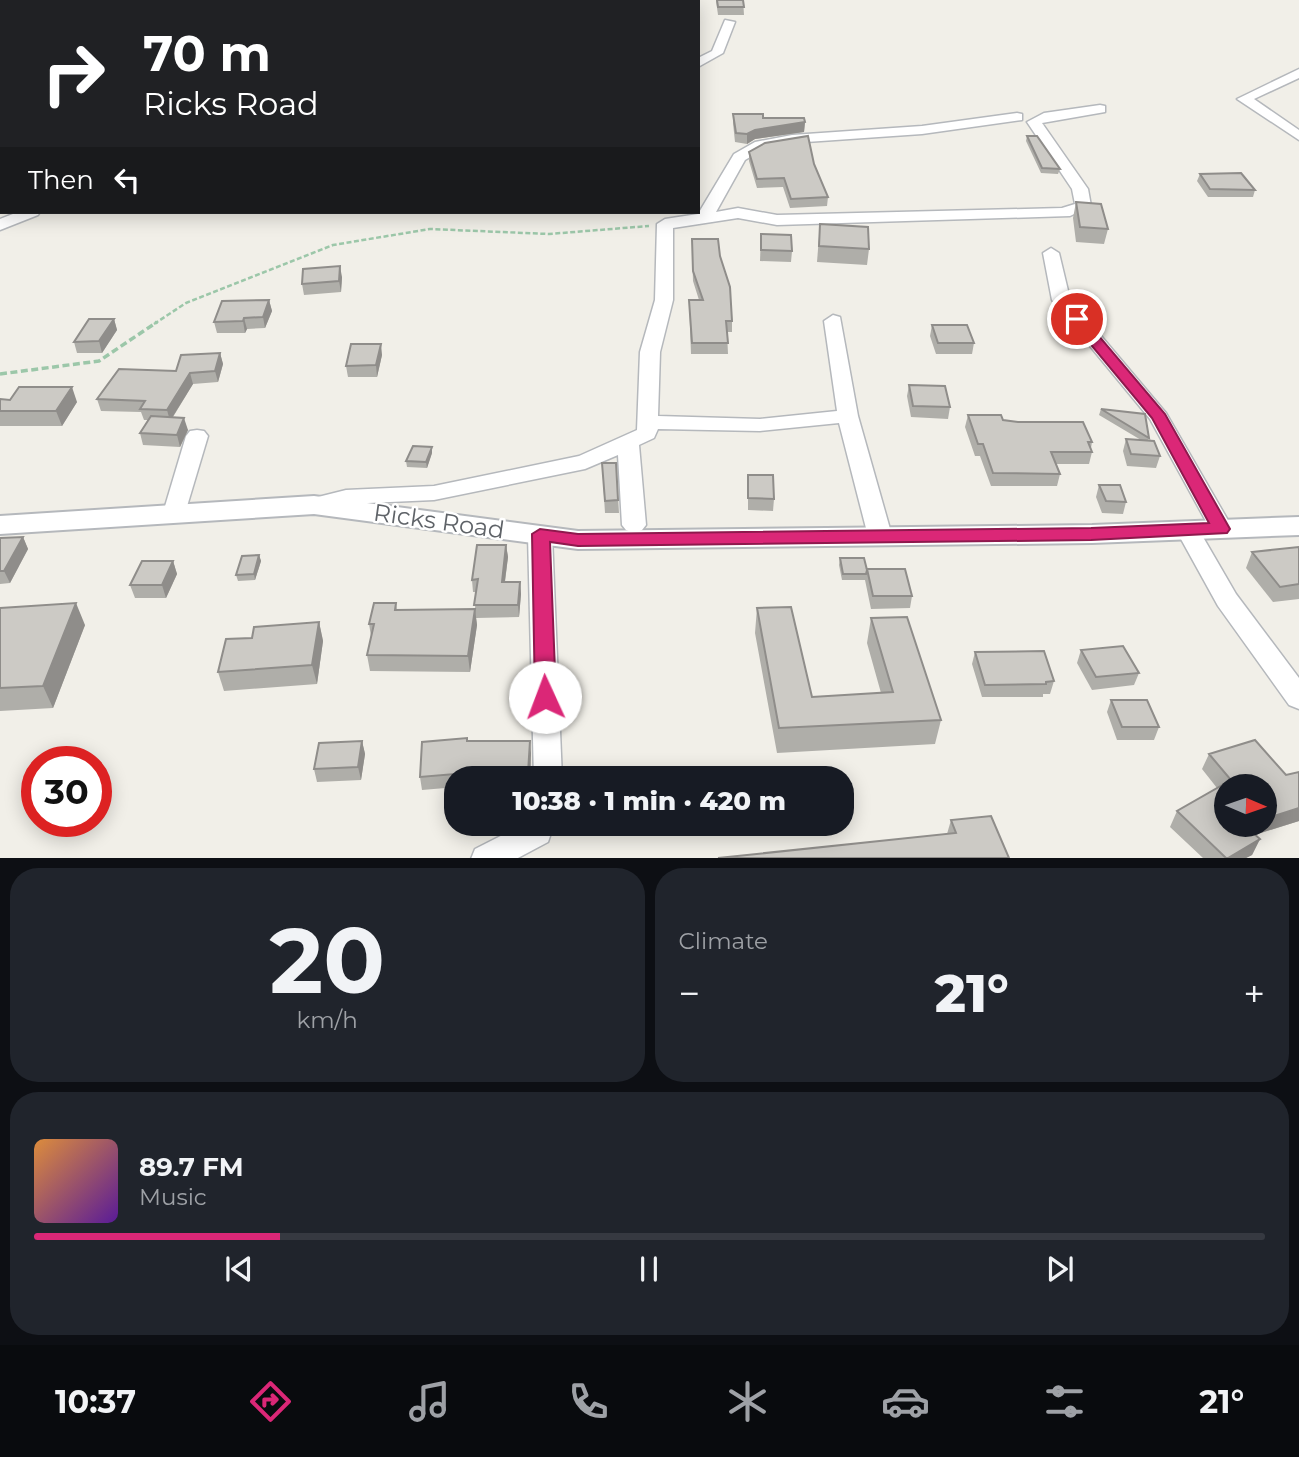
<!DOCTYPE html>
<html lang="en">
<head>
<meta charset="utf-8">
<style>
	body { margin:0; font-family:Montserrat,sans-serif; background:#20242c; color:#f1f3f6; height:100vh; display:flex; flex-direction:column; font-size:26px; white-space:nowrap }
	* { box-sizing:border-box; margin:0 }
	p { font-size:23px; color:#9ea1a6 }
	.icon { flex:none; width:38px; height:38px; fill:none; stroke:currentColor; stroke-width:2; stroke-linecap:round; stroke-linejoin:round }
	.map { position:relative; height:858px; overflow:hidden }
	.drawer { display:flex; flex-direction:column; gap:10px; padding:10px; background:#0d0f14; flex:1 }
	.drawer>* { flex:none }
	.guide { position:absolute; left:0px; top:0px; width:700px; height:214px; box-shadow:0 4px 18px #0003; background:#202124; color:#fff; overflow:hidden }
	.needle { width:46px; rotate:92deg }
	.buttons { position:absolute; left:1214px; top:774px; display:grid; gap:14px }
	.buttons a { display:grid; place-items:center; width:63px; height:63px; border-radius:50%; background:#171b24; box-shadow:0 4px 18px #0003; font-size:35px }
	.speed { position:absolute; left:21px; top:746px; display:flex; gap:14px; font-size:35px; font-weight:700; text-align:center }
	.speed>* { display:grid; place-content:center; width:91px; height:91px; border-radius:50%; background:#171b24; box-shadow:0 4px 18px #0003; line-height:1 }
	.speed .limit { border:10px solid #d22; background:#fff; color:#111 }
	.pin { position:absolute; display:grid; place-items:center; width:60px; height:60px; color:#fff; margin:-30px; border:4px solid #fff; border-radius:50%; box-shadow:0 2px 7px #0007 }
	.me { position:absolute; width:77px; margin:-38px; rotate:358deg; stroke-linejoin:round; filter:drop-shadow(0 0 5px #0008) }
	.turn { display:flex; align-items:center; gap:24px; height:147px; padding:0 28px; font-size:32px }
	.turn .icon { width:91px; height:91px; stroke-width:2.5 }
	.turn b { display:block; font-size:49px; line-height:60px }
	.then { display:flex; align-items:center; height:66px; padding:0 28px; background:#0003; gap:14px; font-size:26px }
	.big { font-size:52px; font-weight:800; line-height:1.1 }
	.drawer .tile { flex:1; display:flex; flex-direction:column; justify-content:center; gap:10px; min-width:0; padding:0 24px; border-radius:28px; background:#20242c }
	.drawer .dial { align-items:center; gap:0 }
	.dial b { font-size:91px; line-height:1 }
	.song { display:flex; align-items:center; gap:21px }
	.cover { width:84px; height:84px; border-radius:10px; background:linear-gradient(135deg,hsl(30 70% 55%),hsl(270 70% 35%)) }
	.played { height:7px; border-radius:4px; background:linear-gradient(90deg,#db2777 20%,#363941 20%) }
	.keys { display:flex; justify-content:space-around; direction:ltr }
	.heat { display:flex; justify-content:space-between; align-items:center; font-size:38px; direction:ltr }
	.drawer .tiles { flex:1; display:grid; gap:10px; grid-template-columns:1fr 1fr }
	.tile:last-child { grid-column:span 2 }
	.trip { position:absolute; left:444px; top:766px; width:410px; height:70px; border-radius:28px; background:#171b24; box-shadow:0 4px 18px #0003; font-weight:800; line-height:70px; text-align:center }
	.tabs { display:flex; height:112px; justify-content:space-around; align-items:center; background:#090b0e; color:#9ea1a6 }
	.tabs .icon { width:49px; height:49px }
	.tabs .active { color:#db2777 }
	.tabs b { font-size:32px; color:#f1f3f6 }
	.map>svg:first-child { display:block }
	.lines { fill:none; stroke-linecap:round; stroke-linejoin:round }
	.minor-casing { stroke:#b5b8bc; stroke-width:3 }
	.tertiary-casing { stroke:#b5b8bc; stroke-width:4 }
	.path-far1 { stroke:#9cc7a9; stroke-width:2.5; stroke-dasharray:5 2.5; stroke-linecap:butt }
	.path { stroke:#9cc7a9; stroke-width:3.5; stroke-dasharray:7 3.5; stroke-linecap:butt }
	.minor { fill:#fff; fill-rule:evenodd }
	.tertiary { fill:#fff; fill-rule:evenodd }
	.wall { fill:#afaea9 }
	.shaded-wall { fill:#8f8d8a }
	.building { fill:#cccac5; stroke:#8f8d8a; stroke-width:2 }
	.route { fill:#db2777; stroke:#8e194d; stroke-width:2 }
	.labels { text-anchor:middle; dominant-baseline:central; stroke-width:5; stroke-linejoin:round; paint-order:stroke }
	.street-label { font-size:24px; fill:#5f6368; stroke:#fff }
</style>
</head>
<body>
<div class="map">
<svg width="1299" height="859" viewBox="0 0 1299 859">
	<rect width="100%" height="100%" fill="#f1efe8"/>
	<g class="lines">
		<defs>
			<g id="minor">
				<polygon points="0,0 54,0 2,3"/>
				<polygon points="62,0 82,0 80,2"/>
				<polygon points="725,20 735,22 723,53 698,67 698,58 712,51"/>
				<polygon points="1299,69 1299,78 1254,99 1299,130 1299,140 1237,99"/>
				<polygon points="1100,105 1105,106 1105,112 1042,123 1088,189 1091,206 1070,216 777,225 738,218 673,228 673,300 660,352 658,416 760,419 837,411 824,321 833,315 840,317 858,416 892,536 888,542 880,544 872,542 868,536 839,423 760,431 658,429 654,438 639,445 646,525 642,530 634,533 626,530 622,525 618,455 585,469 434,500 346,504 314,512 306,510 303,505 306,500 346,490 434,486 579,456 637,430 640,352 655,300 657,224 665,219 698,214 734,154 755,142 792,135 922,126 1017,113 1022,114 1022,120 922,134 792,143 764,149 745,160 716,212 738,208 777,215 1062,208 1075,204 1072,189 1027,122 1044,113"/>
				<polygon points="2,189 2,200 0,201 0,190"/>
				<polygon points="18,212 40,212 38,215 0,230 0,219"/>
				<polygon points="1051,248 1059,253 1070,299 1166,413 1233,529 1229,534 1221,537 1213,534 1150,419 1052,300 1043,253"/>
				<polygon points="197,430 204,431 208,436 185,513 182,518 174,521 166,518 163,513 186,436 190,431"/>
				<polygon points="1188,522 1196,525 1236,594 1299,678 1299,709 1289,705 1218,606 1176,530 1180,525"/>
				<polygon points="540,527 548,529 552,535 562,779 534,779 528,535 532,529"/>
				<polygon points="524,824 554,824 548,842 516,859 471,859 475,849"/>
			</g>
			<polygon id="tertiary" points="314,496 578,531 1092,525 1299,517 1299,535 1092,543 578,549 314,514 0,534 0,516"/>
		</defs>
		<use href="#minor" class="minor-casing"/>
		<use href="#tertiary" class="tertiary-casing"/>
		<polyline class="path-far1" points="154,324 186,303 333,245 430,229 549,234 649,226"/>
		<polyline class="path" points="0,374 99,361 157,322"/>
		<use href="#minor" class="minor"/>
		<use href="#tertiary" class="tertiary"/>
	</g>
	<g class="wall">
		<polygon points="716,0 743,0 744,15 718,15"/>
		<polygon points="733,114 805,122 804,132 755,139 747,144 735,142 733,123"/>
		<polygon points="1027,136 1060,169 1058,174 1041,173 1026,141"/>
		<polygon points="749,152 814,164 828,197 827,206 790,208 783,187 757,188 749,161"/>
		<polygon points="1200,174 1255,190 1253,197 1208,197 1197,181"/>
		<polygon points="1076,202 1108,229 1104,244 1076,242 1073,218"/>
		<polygon points="820,224 869,249 867,265 817,262"/>
		<polygon points="761,234 792,251 791,262 760,261"/>
		<polygon points="692,249 720,256 732,321 732,332 727,332 728,354 691,354 689,300 699,300 693,281"/>
		<polygon points="342,277 341,292 304,295 302,284"/>
		<polygon points="269,300 272,311 265,328 247,329 245,333 217,333 214,322"/>
		<polygon points="114,319 117,330 102,353 77,353 74,342"/>
		<polygon points="932,325 974,343 972,354 936,354 930,336"/>
		<polygon points="220,353 223,364 218,382 193,384 173,417 188,430 180,447 143,445 140,433 148,420 144,420 141,412 101,411 97,399 176,371"/>
		<polygon points="382,355 377,377 348,377 346,366"/>
		<polygon points="909,385 950,407 948,419 911,417 907,396"/>
		<polygon points="0,399 77,402 62,426 0,426"/>
		<polygon points="1101,409 1149,438 1148,441 1160,456 1156,468 1127,466 1123,451 1126,439 1141,440 1099,415"/>
		<polygon points="968,415 1003,420 1092,442 1091,448 1092,452 1089,464 1056,464 1060,474 1057,486 991,486 980,456 975,456 965,427"/>
		<polygon points="432,453 427,468 407,467 406,461"/>
		<polygon points="602,463 616,463 619,513 605,513"/>
		<polygon points="748,475 774,499 773,511 748,510"/>
		<polygon points="1099,485 1126,502 1123,514 1102,513 1096,497"/>
		<polygon points="23,537 28,549 10,583 0,584 0,538"/>
		<polygon points="506,545 508,557 505,582 520,582 521,594 519,617 476,618 477,625 470,672 370,671 367,655 371,636 369,624 396,603 397,610 475,609 476,592 473,592 472,580"/>
		<polygon points="1299,547 1299,599 1273,602 1246,568 1252,552"/>
		<polygon points="259,555 261,561 255,580 238,581 236,575"/>
		<polygon points="840,558 867,570 912,596 910,608 871,609 865,580 842,580 839,565"/>
		<polygon points="173,561 177,574 166,598 135,598 130,585"/>
		<polygon points="0,608 85,625 53,708 0,711"/>
		<polygon points="757,608 812,697 881,693 867,643 871,618 941,720 935,744 777,753 755,633"/>
		<polygon points="319,622 323,641 317,684 224,691 218,672 252,638"/>
		<polygon points="1081,650 1139,673 1134,685 1092,690 1077,663"/>
		<polygon points="975,652 1054,681 1050,694 1043,694 1043,697 982,697 972,664"/>
		<polygon points="1111,700 1159,727 1154,740 1117,740 1107,712"/>
		<polygon points="362,741 365,754 361,780 317,782 314,769"/>
		<polygon points="467,741 531,753 530,779 457,779 457,787 422,790 420,777"/>
		<polygon points="1209,754 1299,821 1255,835 1260,839 1252,855 1246,858 1203,858 1170,827 1177,811 1217,788 1202,769"/>
		<polygon points="951,820 1009,858 947,834"/>
	</g>
	<g class="shaded-wall">
		<polygon points="0,0 2,0 2,10 0,14"/>
		<polygon points="805,122 804,132 755,139 747,144 747,134 755,130"/>
		<polygon points="2,166 2,179 0,180 0,167"/>
		<polygon points="340,266 342,277 341,292 339,281"/>
		<polygon points="269,300 272,311 265,328 263,317"/>
		<polygon points="244,318 247,329 245,333 243,321"/>
		<polygon points="114,319 117,330 102,353 99,341"/>
		<polygon points="381,344 382,355 377,377 376,365"/>
		<polygon points="220,353 223,364 218,382 215,371"/>
		<polygon points="190,373 193,384 170,421 167,410"/>
		<polygon points="72,387 77,402 62,426 56,411"/>
		<polygon points="184,418 188,430 180,447 177,435"/>
		<polygon points="432,447 432,453 427,468 426,462"/>
		<polygon points="23,537 28,549 10,583 4,571"/>
		<polygon points="506,545 508,557 503,595 502,582"/>
		<polygon points="259,555 261,561 255,580 254,574"/>
		<polygon points="173,561 177,574 166,598 162,585"/>
		<polygon points="520,582 521,594 519,617 518,605"/>
		<polygon points="76,603 85,625 53,708 43,686"/>
		<polygon points="475,609 477,625 470,672 468,656"/>
		<polygon points="319,622 323,641 317,684 312,665"/>
		<polygon points="362,741 365,754 361,780 358,767"/>
		<polygon points="530,741 531,753 530,779 528,779"/>
		<polygon points="1299,808 1299,821 1237,840 1244,825 1265,824 1265,819"/>
		<polygon points="1260,839 1252,855 1246,858 1228,858"/>
	</g>
	<g class="building">
		<polygon points="717,0 743,0 744,7 718,7"/>
		<polygon points="46,1 133,1 133,2"/>
		<polygon points="733,114 763,114 763,118 804,118 805,122 755,130 747,134 736,133"/>
		<polygon points="808,136 814,164 828,197 791,199 784,178 757,179 749,152 765,143"/>
		<polygon points="1027,136 1037,136 1060,169 1042,168"/>
		<polygon points="1241,173 1255,190 1210,189 1200,174"/>
		<polygon points="1076,202 1101,204 1108,229 1080,227"/>
		<polygon points="820,224 868,227 869,249 819,246"/>
		<polygon points="761,234 791,235 792,251 761,250"/>
		<polygon points="692,239 718,239 720,256 730,287 732,321 726,321 728,343 692,343 689,300 703,300 693,271"/>
		<polygon points="340,266 339,281 302,284 303,269"/>
		<polygon points="269,300 263,317 244,318 243,321 214,322 222,301"/>
		<polygon points="89,319 114,319 99,341 74,342"/>
		<polygon points="932,325 967,325 974,343 938,343"/>
		<polygon points="351,344 381,344 376,365 346,366"/>
		<polygon points="220,353 215,371 190,373 167,410 140,409 145,401 97,399 119,369 176,371 181,355"/>
		<polygon points="909,385 945,386 950,407 913,406"/>
		<polygon points="19,387 72,387 56,411 0,411 0,399 10,400"/>
		<polygon points="1101,409 1145,414 1149,438"/>
		<polygon points="968,415 1001,415 1003,420 1018,422 1083,422 1092,442 1088,442 1092,452 1051,452 1060,474 993,473 983,444 978,444"/>
		<polygon points="151,416 184,418 177,435 140,433"/>
		<polygon points="1126,439 1154,441 1160,456 1131,454"/>
		<polygon points="413,446 432,447 426,462 406,461"/>
		<polygon points="602,463 616,463 618,500 605,501"/>
		<polygon points="748,475 773,475 774,499 748,498"/>
		<polygon points="1099,485 1120,485 1126,502 1106,501"/>
		<polygon points="23,537 4,571 0,571 0,538"/>
		<polygon points="477,545 506,545 502,582 520,582 518,605 474,605 478,579 472,580"/>
		<polygon points="1299,547 1299,584 1280,587 1252,552"/>
		<polygon points="259,555 254,574 236,575 242,556"/>
		<polygon points="840,558 864,558 867,570 866,574 843,574"/>
		<polygon points="142,561 173,561 162,585 130,585"/>
		<polygon points="867,569 905,569 912,596 873,596"/>
		<polygon points="76,603 43,686 0,688 0,608"/>
		<polygon points="374,603 396,603 395,610 475,609 468,656 367,655 374,624 369,624"/>
		<polygon points="791,607 812,697 893,692 871,618 907,617 941,720 779,728 757,608"/>
		<polygon points="319,622 312,665 218,672 226,639 252,638 254,627"/>
		<polygon points="1123,646 1139,673 1096,677 1081,650"/>
		<polygon points="1044,651 1054,681 1046,682 1046,684 985,685 975,652"/>
		<polygon points="1111,700 1147,700 1159,727 1122,727"/>
		<polygon points="467,738 467,741 530,741 528,773 479,772 420,777 422,742"/>
		<polygon points="1255,740 1286,775 1299,772 1299,808 1265,819 1265,786 1227,786 1227,824 1247,824 1244,825 1260,839 1228,858 1226,858 1177,811 1231,780 1209,754"/>
		<polygon points="362,741 358,767 314,769 319,743"/>
		<polygon points="991,816 1009,858 718,858 956,833 951,820"/>
	</g>
	<polygon class="route" points="1077,314 1082,316 1165,414 1230,529 1227,533 1091,540 578,546 550,542 556,697 553,703 545,705 538,703 535,697 532,534 540,529 578,534 1091,528 1209,523 1152,418 1072,322 1072,316"/>
	<g class="labels">
		<g class="street-label">
			<text transform="translate(439 521) rotate(8)">Ricks Road</text>
		</g>
	</g>
</svg>
<div class="buttons">
<a><svg class="needle" viewBox="-14 -14 28 28"><path d="M0-13l5 13h-10z" fill="#e53935"/><path d="M0 13l5-13h-10z" fill="#9ea1a6"/></svg></a>
</div>
<div class="speed"><div class="limit">30</div></div>
<div class="pin" style="left:1077px;top:319px;background:#d93025"><svg class="icon" aria-label="arrive" viewBox="0 0 24 24"><path d="M6 21V4h12l-3 4 3 4H6"/></svg></div>
<svg class="me" style="left:545px;top:697px" viewBox="-20 -20 40 40"><circle r="19" fill="#fff"/><path d="M0-13L10 11 0 6-10 11z" fill="#db2777"/></svg>
<div class="trip">10:38 · 1 min · 420 m</div>
<div class="guide">
<div class="turn"><svg class="icon" aria-label="right" viewBox="0 0 24 24"><path d="M7 20v-9h11M14 6l5 5-5 5"/></svg><div><b>70 m</b>Ricks Road</div></div>
<div class="then">Then<svg class="icon" aria-label="left" viewBox="0 0 24 24"><path d="M17 20v-9H6M10 6l-5 5 5 5"/></svg></div>
</div>
</div>
<section class="drawer">
<div class="tiles">
<div class="tile dial"><b>20</b><p>km/h</p></div>
<div class="tile"><p>Climate</p>
<div class="heat"><a>−</a><b class="big">21°</b><a>+</a></div>
</div>
<div class="tile">
<div class="song"><i class="cover"></i><div><b>89.7 FM</b><p>Music</p></div></div>
<div class="played"></div>
<div class="keys"><svg class="icon" aria-label="previous" viewBox="0 0 24 24"><path d="M18 5L8 12l10 7zM5 5v14"/></svg><svg class="icon" aria-label="pause" viewBox="0 0 24 24"><path d="M8 5v14M16 5v14"/></svg><svg class="icon" aria-label="next" viewBox="0 0 24 24"><path d="M6 5l10 7-10 7zM19 5v14"/></svg></div>
</div>
</div>
</section>
<nav class="tabs">
<b>10:37</b>
<svg class="icon active" aria-label="directions" viewBox="0 0 24 24"><path d="M12 3l9 9-9 9-9-9zM9 14v-3h6M13 9l2 2-2 2"/></svg>
<svg class="icon" aria-label="music" viewBox="0 0 24 24"><path d="M9 18V5l10-2v13"/><circle cx="6" cy="18" r="3"/><circle cx="16" cy="16" r="3"/></svg>
<svg class="icon" aria-label="phone" viewBox="0 0 24 24"><path d="M5 4h4l2 5-3 2q2 4 5 5l2-3 5 2v4C11 20 4 13 5 4z"/></svg>
<svg class="icon" aria-label="climate" viewBox="0 0 24 24"><path d="M12 3v18M4 7l16 10M4 17L20 7"/></svg>
<svg class="icon" aria-label="car" viewBox="0 0 24 24"><path d="M5 17H2v-5l4-1 3-4h7l3 4 3 1v5h-3M9 17h6M6 11h13"/><circle cx="7" cy="17" r="2"/><circle cx="17" cy="17" r="2"/></svg>
<svg class="icon" aria-label="filters" viewBox="0 0 24 24"><path d="M4 7h16M4 17h16"/><circle cx="9" cy="7" r="2"/><circle cx="15" cy="17" r="2"/></svg>
<b>21°</b>
</nav>
</body>
</html>
